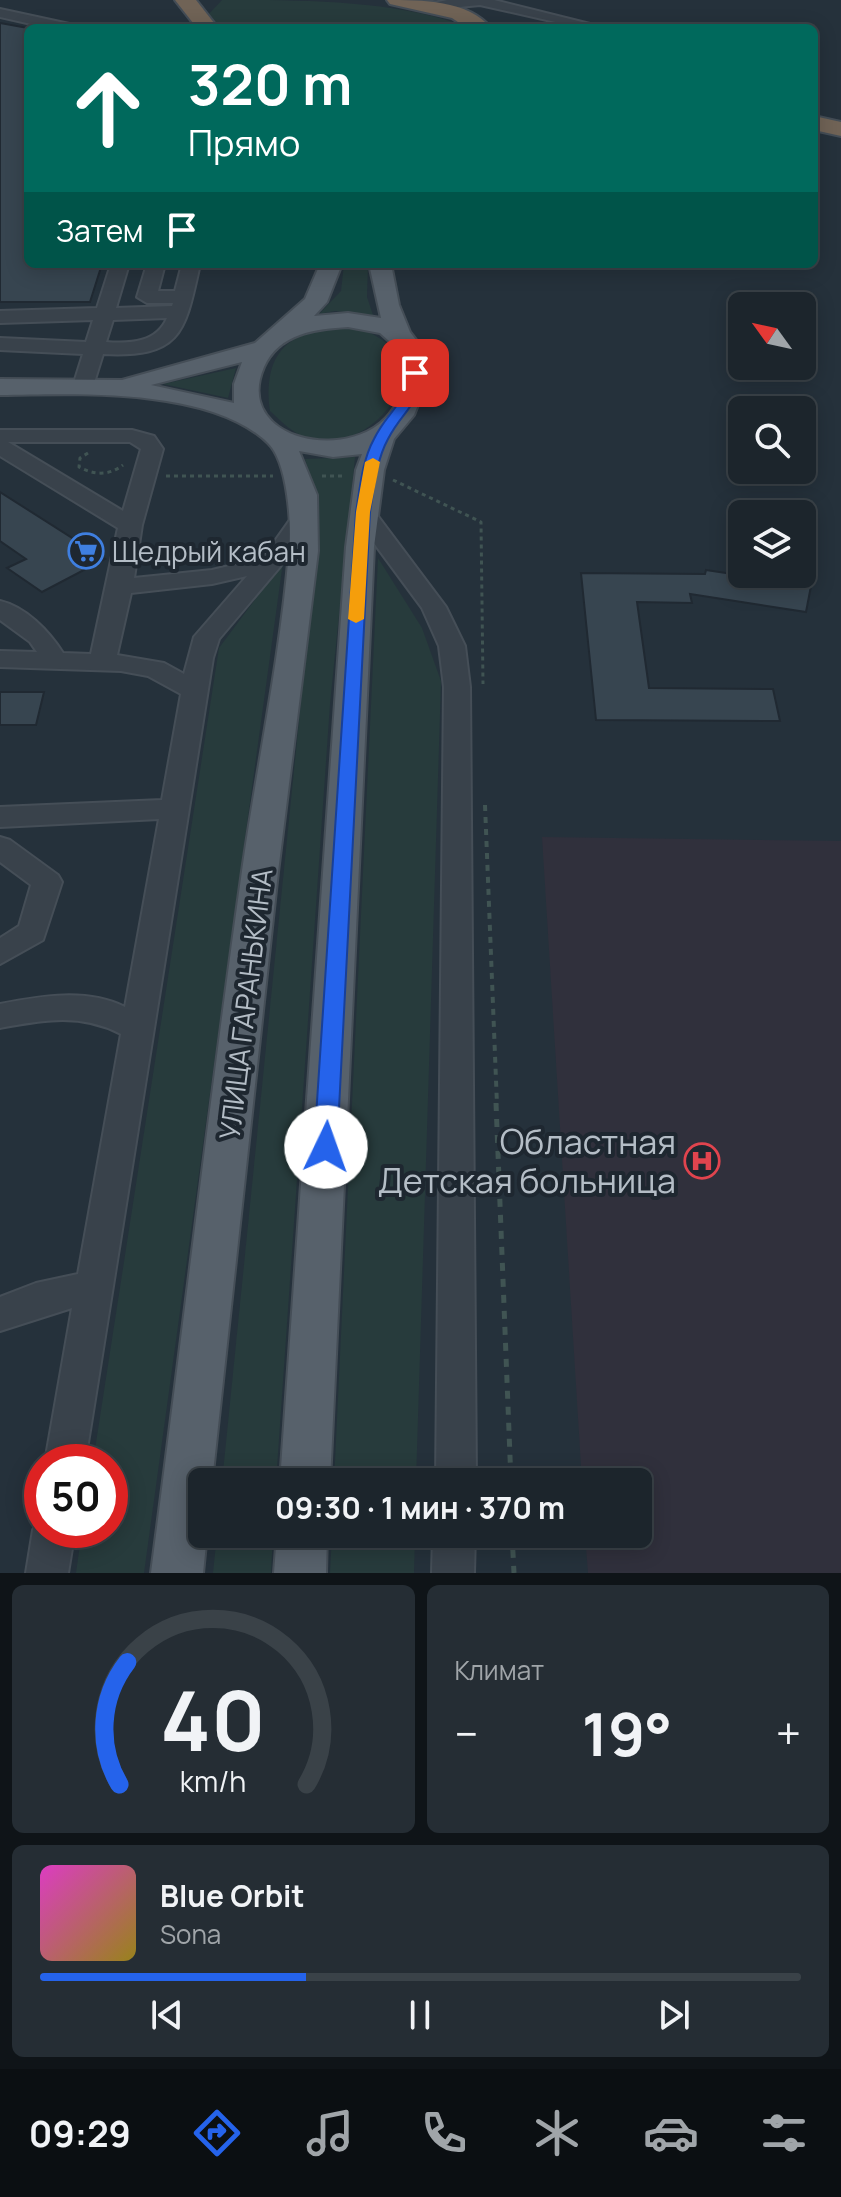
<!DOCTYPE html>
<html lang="ru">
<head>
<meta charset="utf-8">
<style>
	body { margin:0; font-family:Manrope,sans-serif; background:#252d34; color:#f1f3f6; height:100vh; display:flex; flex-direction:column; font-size:30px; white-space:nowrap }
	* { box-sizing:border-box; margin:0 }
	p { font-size:26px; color:#a0a5a9 }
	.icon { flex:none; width:44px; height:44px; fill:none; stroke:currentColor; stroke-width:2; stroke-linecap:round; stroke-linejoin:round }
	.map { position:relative; height:1573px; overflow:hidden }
	.side { display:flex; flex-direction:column; gap:12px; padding:12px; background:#0f1418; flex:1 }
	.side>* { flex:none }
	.banner { position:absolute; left:24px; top:24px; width:794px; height:244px; border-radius:12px; box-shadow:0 4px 20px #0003,0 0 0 2px #3a4248; background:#00695c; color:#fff; overflow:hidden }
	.needle { width:52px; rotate:303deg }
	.tools { position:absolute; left:728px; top:292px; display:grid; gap:16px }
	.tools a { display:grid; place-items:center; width:88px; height:88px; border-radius:12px; background:#1c252c; box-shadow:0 4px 20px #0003,0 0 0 2px #3a4248; font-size:40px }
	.speed { position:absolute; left:24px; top:1444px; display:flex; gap:16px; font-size:40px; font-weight:700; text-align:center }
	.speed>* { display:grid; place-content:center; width:104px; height:104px; border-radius:50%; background:#1c252c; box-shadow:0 4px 20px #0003,0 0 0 2px #3a4248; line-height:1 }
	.speed .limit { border:12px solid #d22; background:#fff; color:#111 }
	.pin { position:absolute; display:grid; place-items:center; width:68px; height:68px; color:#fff; margin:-34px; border-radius:16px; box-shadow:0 4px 12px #0006 }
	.me { position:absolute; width:88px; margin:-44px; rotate:3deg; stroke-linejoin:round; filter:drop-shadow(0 0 6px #0008) }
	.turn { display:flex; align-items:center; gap:28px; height:168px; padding:0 32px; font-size:36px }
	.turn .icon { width:104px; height:104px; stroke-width:2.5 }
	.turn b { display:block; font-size:56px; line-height:68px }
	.then { display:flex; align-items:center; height:76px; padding:0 32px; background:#0003; gap:16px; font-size:30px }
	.big { font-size:60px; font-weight:700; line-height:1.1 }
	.side .tile { flex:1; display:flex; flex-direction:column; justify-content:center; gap:12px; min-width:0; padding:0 28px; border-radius:12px; background:#252d34 }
	.side .dial { align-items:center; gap:0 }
	.dial svg { height:208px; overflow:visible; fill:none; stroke:#3a4248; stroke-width:7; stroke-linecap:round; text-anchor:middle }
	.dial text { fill:#f1f3f6; stroke:none }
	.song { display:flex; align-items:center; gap:24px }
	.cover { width:96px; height:96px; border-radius:12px; background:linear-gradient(135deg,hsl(310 70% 55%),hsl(50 70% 35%)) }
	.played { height:8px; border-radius:4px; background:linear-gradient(90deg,#2563eb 35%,#3a4248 35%) }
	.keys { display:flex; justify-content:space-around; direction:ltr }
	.heat { display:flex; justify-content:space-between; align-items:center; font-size:44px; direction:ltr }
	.side .tiles { flex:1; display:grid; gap:12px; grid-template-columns:1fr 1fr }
	.tile:last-child { grid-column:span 2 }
	.trip { position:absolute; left:188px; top:1468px; width:464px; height:80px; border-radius:12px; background:#1c252c; box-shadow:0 4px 20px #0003,0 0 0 2px #3a4248; font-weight:700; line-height:80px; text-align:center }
	.tabs { display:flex; height:128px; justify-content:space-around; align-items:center; background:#0b0f12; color:#a0a5a9 }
	.tabs .icon { width:56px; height:56px }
	.tabs .active { color:#2563eb }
	.tabs b { font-size:36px; color:#f1f3f6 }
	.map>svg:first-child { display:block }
	.medical { fill:#30303c }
	.green { fill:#273b3c }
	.building { fill:#374550; stroke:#202932; stroke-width:2 }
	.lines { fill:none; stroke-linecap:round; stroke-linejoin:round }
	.minor-casing { stroke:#454e57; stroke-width:4 }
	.major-casing { stroke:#454e57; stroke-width:4 }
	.highway-casing { stroke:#444d56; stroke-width:4 }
	.path-far2 { stroke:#405453; stroke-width:3; stroke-dasharray:4 4; stroke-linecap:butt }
	.path-far1 { stroke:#405453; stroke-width:4; stroke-dasharray:6 6; stroke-linecap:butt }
	.path { stroke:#405453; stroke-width:5; stroke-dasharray:8 8; stroke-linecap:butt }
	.minor { fill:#39424b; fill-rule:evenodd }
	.major { fill:#57616b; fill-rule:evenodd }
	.highway { fill:#706356; fill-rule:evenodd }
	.route { fill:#2563eb; stroke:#184099; stroke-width:2 }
	.slow { fill:#f59e0b }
	.labels { text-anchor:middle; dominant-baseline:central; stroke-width:8; stroke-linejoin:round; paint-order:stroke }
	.poi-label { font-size:28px; fill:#b4bdc6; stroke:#1e2730; text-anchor:start }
	.street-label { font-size:28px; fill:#b4bdc6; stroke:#1e2730 }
	.near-poi-label { font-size:34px; fill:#b4bdc6; stroke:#1e2730; text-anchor:end }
</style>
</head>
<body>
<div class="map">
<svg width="841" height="1573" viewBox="0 0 841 1573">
	<rect width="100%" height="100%" fill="#25313b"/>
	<polygon class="medical" points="542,837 841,841 841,1573 588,1573 585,1534 638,1534 638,1482 582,1482"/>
	<g class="green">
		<path d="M222,0C301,0 400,0 469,28H217L206,17Z"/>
		<polygon points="344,264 368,264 367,297 373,315 335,311 319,314 341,291"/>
		<path d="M352,327C458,353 368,469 300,435C288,429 279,419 270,411C262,348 293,328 352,327Z"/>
		<polygon points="236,368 228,398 163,384"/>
		<polygon points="355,457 330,704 276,1482 222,1482 301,701 316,495 305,459"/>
		<polygon points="378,558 422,628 441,681 416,1482 334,1482"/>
		<polygon points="283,562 144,1573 76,1573 82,1530 110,1530 110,1462 93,1462 219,648"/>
		<polygon points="217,1534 273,1534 271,1573 213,1573"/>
		<polygon points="332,1534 415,1534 414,1573 330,1573"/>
	</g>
	<g class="building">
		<polygon points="0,23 28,28 28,264 102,264 90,302 0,302"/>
		<polygon points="0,492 105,559 42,592 7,568 26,559 0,541"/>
		<polygon points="706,570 811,586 806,612 690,594 692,603 637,602 649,688 773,689 780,721 596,720 581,573 705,574"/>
		<polygon points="0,692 44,692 36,725 0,725"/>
	</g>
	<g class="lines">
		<defs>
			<g id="minor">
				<polygon points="447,0 494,0 590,24 582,28 480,5 428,10 421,6"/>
				<polygon points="0,9 74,25 76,28 49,28 0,17"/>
				<path d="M111,264H129L116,308L172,306L173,303H147L137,297L147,264H165L158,291H175L182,264H200C185,332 182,358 103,354L93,386L83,392L73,386L83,354L0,350V338L86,342L93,320L0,323V311L97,308ZM167,318C157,342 131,344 106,342L113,320Z"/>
				<path d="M0,430H132L154,436L163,449L142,525L134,578L212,570L263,558L297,510H313L317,515L279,568L219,639L213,658L85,1462H45L72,1308L0,1331V1297L36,1283L78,1274L121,1034C80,1013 44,1020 0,1028V1004C41,996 87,988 125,1007L159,819L0,827V807L162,800L181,694L148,676L121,671L0,667V651L37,652L30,642L0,620V601C26,607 49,631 63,653L91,654L118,528L0,456ZM8,442H130L141,449L123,511ZM247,576L194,637L184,674L164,663L117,655L131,593L212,584Z"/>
				<polygon points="363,505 371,507 446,607 465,646 470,687 476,1482 436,1482 444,687 439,646 422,608 351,512"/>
				<polygon points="0,837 10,840 58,875 62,882 43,940 0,964 0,938 19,926 31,885 0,862"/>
				<polygon points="42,1514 42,1530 75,1530 68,1573 26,1573 33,1530"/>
				<polygon points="433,1534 475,1534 474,1573 432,1573"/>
			</g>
			<g id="major">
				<path d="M320,264H342L327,302L314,316L348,313L381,318L369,264H391L399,305L410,332L423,349L427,382L414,415L394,439L384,470L374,547L330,1482H280L346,547L356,470L362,454L333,457L299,451L317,495L318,551L278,872L212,1482H202V1534H207L203,1573H151C182,1339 209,1104 242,871C257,765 280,659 289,552C292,526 288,462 268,443C210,387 77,394 0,395V379L122,380L255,343L305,299ZM348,327L380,333L398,349C433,474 223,462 264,367C279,333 316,329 348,327ZM242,362L234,384V403L151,385Z"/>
				<polygon points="277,1534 327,1534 326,1573 274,1573"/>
			</g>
			<g id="highway">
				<polygon points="175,0 196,0 218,28 197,28"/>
				<path d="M387,0C421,0 468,0 491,28H467L452,18L390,4Z"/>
				<polygon points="814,116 841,122 841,136 814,130"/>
			</g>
		</defs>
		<use href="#minor" class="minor-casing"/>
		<use href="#major" class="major-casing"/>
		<use href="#highway" class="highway-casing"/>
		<g class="path-far2">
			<path d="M88,453L80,458L79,467C94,475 109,476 123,465"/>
			<polyline points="166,476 273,476"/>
			<polyline points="322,476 345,476"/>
			<polyline points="393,480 481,522 483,684"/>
		</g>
		<polyline class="path-far1" points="485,805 497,1105"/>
		<g class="path">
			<polyline points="496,1103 511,1482"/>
			<polyline points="512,1534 514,1573"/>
		</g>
		<use href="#minor" class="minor"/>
		<use href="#major" class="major"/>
		<use href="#highway" class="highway"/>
	</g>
	<path class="route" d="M415,369L422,373C417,409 403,410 388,439C376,461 374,488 370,512L337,1147L334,1153H318L314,1147L356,512C360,488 362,461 374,439C388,410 403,409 409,373Z"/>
	<polygon class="slow" points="373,458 380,462 370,512 364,619 356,623 348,619 356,512 365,462"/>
	<defs>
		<symbol id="supermarket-ring" viewBox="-11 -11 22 22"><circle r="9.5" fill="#1e2730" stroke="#3f7fe0" stroke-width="1.5"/><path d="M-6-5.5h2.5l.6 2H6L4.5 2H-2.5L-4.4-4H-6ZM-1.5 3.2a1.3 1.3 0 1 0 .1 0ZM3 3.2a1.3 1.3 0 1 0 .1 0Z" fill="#3f7fe0"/></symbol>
		<symbol id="hospital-ring" viewBox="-11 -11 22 22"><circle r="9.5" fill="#1e2730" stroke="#e0444e" stroke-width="1.5"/><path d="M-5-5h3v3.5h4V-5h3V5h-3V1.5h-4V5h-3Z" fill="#e0444e"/></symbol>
	</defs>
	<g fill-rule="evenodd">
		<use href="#supermarket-ring" x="66" y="531" width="40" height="40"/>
		<use href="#hospital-ring" x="682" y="1141" width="40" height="40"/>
	</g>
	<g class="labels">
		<g class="poi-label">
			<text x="112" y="551">Щедрый кабан</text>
		</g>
		<g class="street-label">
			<text transform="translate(245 1004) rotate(-83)">УЛИЦА ГАРАНЬКИНА</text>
		</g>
		<g class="near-poi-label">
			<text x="676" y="1141">Областная<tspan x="676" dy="39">Детская больница</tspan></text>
		</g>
	</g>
</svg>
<div class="tools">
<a><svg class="needle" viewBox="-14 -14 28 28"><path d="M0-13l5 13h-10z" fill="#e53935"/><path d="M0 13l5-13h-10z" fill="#a0a5a9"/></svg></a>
<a><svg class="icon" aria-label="search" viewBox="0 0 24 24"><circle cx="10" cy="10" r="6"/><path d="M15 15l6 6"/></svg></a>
<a><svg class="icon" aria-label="layers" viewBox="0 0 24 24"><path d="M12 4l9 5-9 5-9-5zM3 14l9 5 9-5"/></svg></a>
</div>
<div class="speed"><div class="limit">50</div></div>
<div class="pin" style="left:415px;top:373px;background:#d93025"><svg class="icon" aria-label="arrive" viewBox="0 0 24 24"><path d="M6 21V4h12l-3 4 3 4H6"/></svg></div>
<svg class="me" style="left:326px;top:1147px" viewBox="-20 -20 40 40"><circle r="19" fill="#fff"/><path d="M0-13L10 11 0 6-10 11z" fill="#2563eb"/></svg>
<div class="trip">09:30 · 1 мин · 370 m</div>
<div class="banner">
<div class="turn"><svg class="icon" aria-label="ahead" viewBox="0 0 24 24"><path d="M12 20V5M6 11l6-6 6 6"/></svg><div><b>320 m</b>Прямо</div></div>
<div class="then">Затем<svg class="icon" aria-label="arrive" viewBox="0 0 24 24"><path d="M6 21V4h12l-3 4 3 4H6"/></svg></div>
</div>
</div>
<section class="side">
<div class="tiles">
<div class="tile dial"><svg viewBox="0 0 100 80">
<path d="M14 69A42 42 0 1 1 86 69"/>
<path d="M14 69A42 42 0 0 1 17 22" stroke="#2563eb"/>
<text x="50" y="56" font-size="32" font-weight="700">40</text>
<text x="50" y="72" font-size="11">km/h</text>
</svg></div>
<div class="tile"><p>Климат</p>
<div class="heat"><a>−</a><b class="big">19°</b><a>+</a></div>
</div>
<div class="tile">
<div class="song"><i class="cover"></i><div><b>Blue Orbit</b><p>Sona</p></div></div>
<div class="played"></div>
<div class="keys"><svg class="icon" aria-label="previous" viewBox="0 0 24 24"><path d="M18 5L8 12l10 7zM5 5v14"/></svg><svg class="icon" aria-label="pause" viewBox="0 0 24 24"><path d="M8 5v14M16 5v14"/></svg><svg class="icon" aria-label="next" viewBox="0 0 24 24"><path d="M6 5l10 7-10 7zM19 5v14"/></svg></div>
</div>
</div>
</section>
<nav class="tabs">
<b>09:29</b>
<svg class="icon active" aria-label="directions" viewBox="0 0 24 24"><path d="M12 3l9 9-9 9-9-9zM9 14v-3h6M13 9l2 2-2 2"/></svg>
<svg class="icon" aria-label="music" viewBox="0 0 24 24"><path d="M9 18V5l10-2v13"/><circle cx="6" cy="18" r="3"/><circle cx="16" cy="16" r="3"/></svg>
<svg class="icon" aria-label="phone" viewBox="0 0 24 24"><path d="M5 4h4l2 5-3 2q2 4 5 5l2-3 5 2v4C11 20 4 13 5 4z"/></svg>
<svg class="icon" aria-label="climate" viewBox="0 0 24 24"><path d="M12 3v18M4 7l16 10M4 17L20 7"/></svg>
<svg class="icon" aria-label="car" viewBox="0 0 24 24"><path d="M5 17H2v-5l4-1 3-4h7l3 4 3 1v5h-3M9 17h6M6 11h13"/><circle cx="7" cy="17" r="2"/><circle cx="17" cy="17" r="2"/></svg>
<svg class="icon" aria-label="filters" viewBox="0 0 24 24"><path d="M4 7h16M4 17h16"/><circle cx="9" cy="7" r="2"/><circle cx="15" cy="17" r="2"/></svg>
</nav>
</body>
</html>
